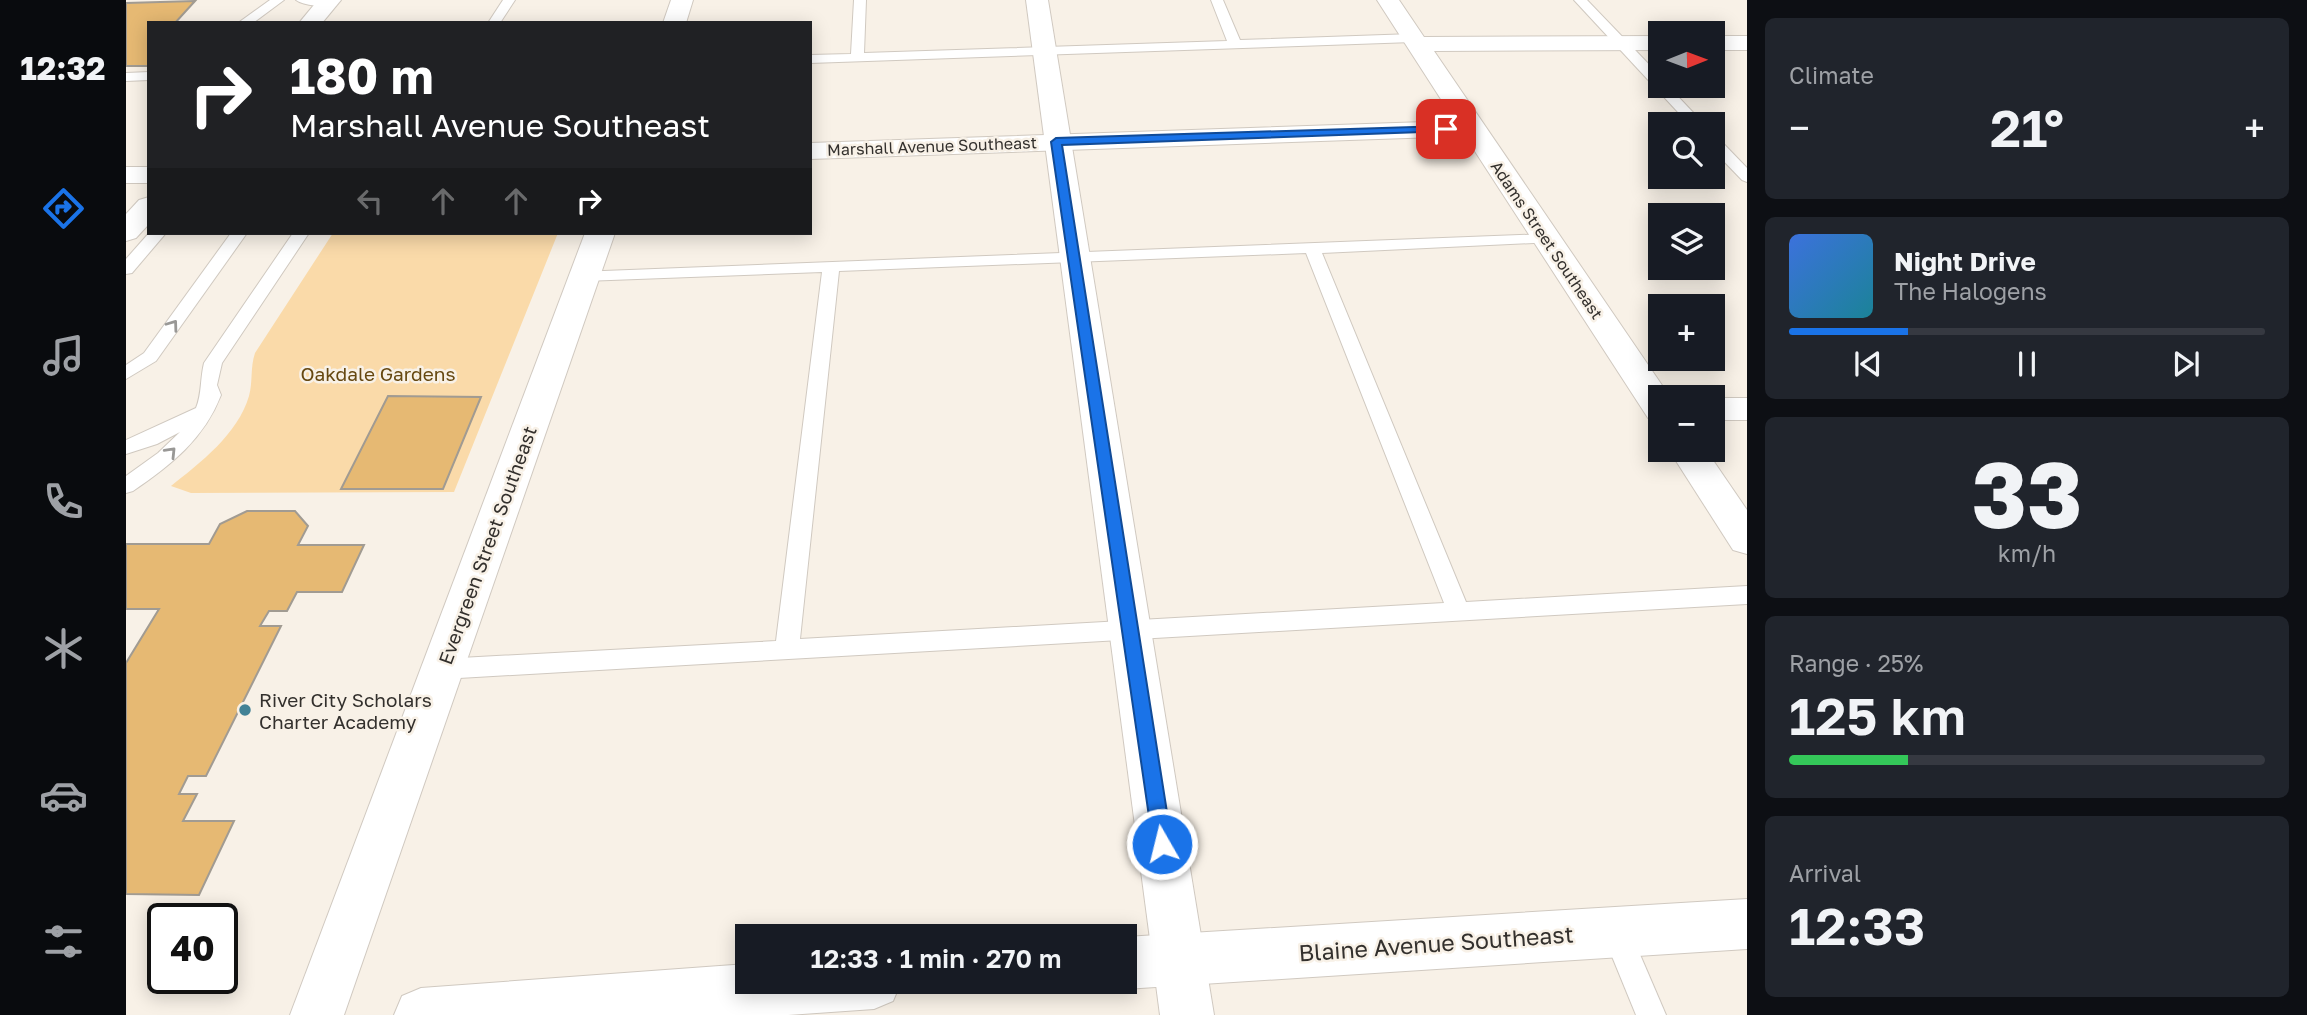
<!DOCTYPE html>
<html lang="en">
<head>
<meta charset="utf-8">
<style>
	body { margin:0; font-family:"Golos Text",sans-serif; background:#20242c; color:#f1f3f6; height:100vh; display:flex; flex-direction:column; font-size:26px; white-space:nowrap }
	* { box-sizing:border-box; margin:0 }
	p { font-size:23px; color:#9ea1a6 }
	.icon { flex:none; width:38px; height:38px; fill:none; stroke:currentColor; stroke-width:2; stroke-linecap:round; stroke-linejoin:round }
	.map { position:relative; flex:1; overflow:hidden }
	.panel { display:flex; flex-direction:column; gap:18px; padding:18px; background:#0d0f14; width:560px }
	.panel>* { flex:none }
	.guide { position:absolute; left:21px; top:21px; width:665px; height:214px; border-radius:0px; box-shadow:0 4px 18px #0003; background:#202124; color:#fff; overflow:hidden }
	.needle { width:46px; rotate:89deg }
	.controls { position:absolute; left:1522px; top:21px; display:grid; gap:14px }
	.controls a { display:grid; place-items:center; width:77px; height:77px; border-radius:0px; background:#171b24; box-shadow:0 4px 18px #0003; font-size:35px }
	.speed { position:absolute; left:21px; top:903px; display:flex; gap:14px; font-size:35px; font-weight:700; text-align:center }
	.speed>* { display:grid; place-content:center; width:91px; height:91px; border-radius:50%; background:#171b24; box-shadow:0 4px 18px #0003; line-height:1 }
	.speed .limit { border:4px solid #111; border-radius:10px; background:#fff; color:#111 }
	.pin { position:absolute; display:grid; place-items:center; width:60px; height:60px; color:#fff; margin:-30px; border-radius:14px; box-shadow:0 4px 10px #0006 }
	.me { position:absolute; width:77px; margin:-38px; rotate:352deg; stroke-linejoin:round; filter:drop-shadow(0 0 5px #0008) }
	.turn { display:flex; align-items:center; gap:24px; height:147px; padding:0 28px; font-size:32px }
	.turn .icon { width:91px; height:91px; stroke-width:2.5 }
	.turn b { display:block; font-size:49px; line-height:60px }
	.lanes { display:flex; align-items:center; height:66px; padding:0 28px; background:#0003; justify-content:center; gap:35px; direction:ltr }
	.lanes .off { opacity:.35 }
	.big { font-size:52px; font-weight:600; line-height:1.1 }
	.panel .card { flex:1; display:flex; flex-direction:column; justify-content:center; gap:10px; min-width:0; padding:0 24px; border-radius:10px; background:#20242c }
	.panel .dial { align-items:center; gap:0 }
	.dial b { font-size:91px; line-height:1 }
	.song { display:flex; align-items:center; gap:21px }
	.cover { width:84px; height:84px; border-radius:10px; background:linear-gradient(135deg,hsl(220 70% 55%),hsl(190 70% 35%)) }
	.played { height:7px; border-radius:4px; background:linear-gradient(90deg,#1a73e8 25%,#363941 25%) }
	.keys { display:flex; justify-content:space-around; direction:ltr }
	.heat { display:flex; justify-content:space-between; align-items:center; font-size:38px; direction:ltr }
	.charge { height:10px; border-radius:5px; background:linear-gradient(90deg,#34c759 25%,#363941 0) }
	.trip { position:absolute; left:609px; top:924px; width:402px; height:70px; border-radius:0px; background:#171b24; box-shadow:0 4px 18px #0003; font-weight:600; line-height:70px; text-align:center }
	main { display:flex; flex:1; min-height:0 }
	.tabs { display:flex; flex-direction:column; width:126px; justify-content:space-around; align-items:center; background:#090b0e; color:#9ea1a6 }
	.tabs .icon { width:49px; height:49px }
	.tabs .on { color:#1a73e8 }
	.tabs b { font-size:32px; color:#f1f3f6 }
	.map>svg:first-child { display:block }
	.green { fill:#fadaa9 }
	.building { fill:#e6b973; stroke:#a19b92; stroke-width:2 }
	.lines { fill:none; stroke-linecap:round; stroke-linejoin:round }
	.service-casing { stroke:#d0c9c0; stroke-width:2 }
	.minor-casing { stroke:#d0c9c0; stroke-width:2 }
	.tertiary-casing { stroke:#d0c9c0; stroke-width:2 }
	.service { fill:#fff; fill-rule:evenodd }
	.minor { fill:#fff; fill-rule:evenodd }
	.tertiary { fill:#fff; fill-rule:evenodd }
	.oneway { stroke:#999896 }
	.route { fill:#1a73e8; stroke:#114b97; stroke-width:2 }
	.poi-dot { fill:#428296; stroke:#f8f1e7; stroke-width:2.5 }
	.labels { text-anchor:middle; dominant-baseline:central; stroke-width:5; stroke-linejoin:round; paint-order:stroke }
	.far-street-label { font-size:16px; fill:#33302d; stroke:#f8f1e7 }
	.park-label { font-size:19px; fill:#664811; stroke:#f8f1e7 }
	.street-label { font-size:19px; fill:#33302d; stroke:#f8f1e7 }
	.poi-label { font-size:19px; fill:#33302d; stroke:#f8f1e7; text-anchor:start }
	.near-street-label { font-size:23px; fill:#33302d; stroke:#f8f1e7 }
</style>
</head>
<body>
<main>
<nav class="tabs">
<b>12:32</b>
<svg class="icon on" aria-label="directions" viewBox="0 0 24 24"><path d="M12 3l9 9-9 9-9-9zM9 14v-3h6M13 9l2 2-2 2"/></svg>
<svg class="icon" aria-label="music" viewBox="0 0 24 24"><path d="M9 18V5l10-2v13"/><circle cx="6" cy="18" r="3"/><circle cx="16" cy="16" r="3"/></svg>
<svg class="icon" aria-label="phone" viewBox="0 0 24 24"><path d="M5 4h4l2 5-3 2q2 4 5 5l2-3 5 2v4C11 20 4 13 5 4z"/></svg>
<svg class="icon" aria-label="climate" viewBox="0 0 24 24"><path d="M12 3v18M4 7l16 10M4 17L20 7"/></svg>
<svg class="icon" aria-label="car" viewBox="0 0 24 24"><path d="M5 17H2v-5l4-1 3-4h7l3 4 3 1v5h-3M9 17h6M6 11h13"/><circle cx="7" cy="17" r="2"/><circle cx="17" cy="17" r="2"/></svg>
<svg class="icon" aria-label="filters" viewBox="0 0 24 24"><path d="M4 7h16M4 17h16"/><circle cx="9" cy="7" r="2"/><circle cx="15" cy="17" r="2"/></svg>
</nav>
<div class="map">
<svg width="1621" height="1015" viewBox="0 0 1621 1015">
	<rect width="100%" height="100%" fill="#f8f1e7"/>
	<path class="green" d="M207,233H432L328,492L65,493L45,486C74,463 112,434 123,396C127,382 124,368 129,353Z"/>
	<g class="building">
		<polygon points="69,1 49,23 23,23 23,66 0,66 0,3"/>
		<polygon points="262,396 355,397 317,489 215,489"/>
		<polygon points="121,511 169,511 182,526 172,545 238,545 216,592 171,592 161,611 143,611 134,626 155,626 80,776 62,776 53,794 71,794 57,821 108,821 73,895 0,894 0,663 33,609 0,609 0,544 83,544 94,524"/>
	</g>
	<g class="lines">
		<defs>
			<g id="service">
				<polygon points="144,0 158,0 127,23 112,23"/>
				<path d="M170,0H208L209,2C200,8 178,6 170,0Z"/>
				<polygon points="377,0 389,0 374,23 362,23"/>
				<polygon points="728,0 740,0 738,53 1101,41 1085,0 1097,0 1114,40 1287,34 1293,38 1287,42 684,63 684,55 725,54"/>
				<polygon points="1448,0 1461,0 1535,77 1535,86 1542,86 1578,124 1563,124"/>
				<polygon points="23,72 23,80 0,81 0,73"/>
				<polygon points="1587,137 1592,138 1621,168 1621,182 1616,180 1587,150"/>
				<polygon points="23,233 40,233 6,273 0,274 0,259"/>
				<polygon points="105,233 121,233 30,361 0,379 0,365 18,353"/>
				<path d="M167,233H183L96,363L91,385L95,395C78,439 45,465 7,491L0,493V476L32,453L54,432L31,444L0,454V440L70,408C76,394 74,379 78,363Z"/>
				<path d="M1421,234L1427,236L1429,239L1427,242L1196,253L1340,602L1621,586V604L316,679L308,676L304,669L308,662L316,659L650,641L696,272L458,281L452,280L450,276L452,272ZM1180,253L1318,603L674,639L713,271Z"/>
				<polygon points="1490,918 1500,922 1540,1015 1510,1015 1476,932 1480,922"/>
			</g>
			<g id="minor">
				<polygon points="192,0 215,0 196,23 173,23"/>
				<polygon points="545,0 567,0 560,23 537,23"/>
				<polygon points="1251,0 1273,0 1298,37 1535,36 1535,50 1308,51 1544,397 1535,397 1535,421 1522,418 1339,136 684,159 684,143 1329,121"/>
				<rect x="1587" y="36" width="34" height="14"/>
				<rect x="0" y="167" width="23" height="16"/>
				<polygon points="23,197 23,224 10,238 0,241 0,214 13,200"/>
				<polygon points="459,233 489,233 218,1015 164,1015"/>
				<rect x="1587" y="398" width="34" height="22"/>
				<polygon points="1543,450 1580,450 1621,510 1621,554 1607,550"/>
				<polygon points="1621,899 1621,949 999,989 981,982 999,982 999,937"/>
				<polygon points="621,964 621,982 775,982 767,1001 748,1009 662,1015 268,1015 276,996 295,988"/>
			</g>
			<polygon id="tertiary" points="900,0 922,0 1088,1015 1034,1015"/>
		</defs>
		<use href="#service" class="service-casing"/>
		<use href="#minor" class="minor-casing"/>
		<use href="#tertiary" class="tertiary-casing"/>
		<use href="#service" class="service"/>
		<use href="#minor" class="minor"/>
		<use href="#tertiary" class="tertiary"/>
	</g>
	<defs><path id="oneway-chevron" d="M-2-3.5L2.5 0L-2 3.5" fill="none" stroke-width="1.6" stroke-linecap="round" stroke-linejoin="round" transform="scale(1.75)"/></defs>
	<g class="oneway">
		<use href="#oneway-chevron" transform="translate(47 325) rotate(-54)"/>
		<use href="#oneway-chevron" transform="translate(45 452) rotate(-46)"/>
	</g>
	<polygon class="route" points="1320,126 1323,127 1323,131 936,145 1046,844 1043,851 1036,853 1028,851 925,142 930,138"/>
	<circle class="poi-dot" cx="119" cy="710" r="7"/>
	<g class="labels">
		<g class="far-street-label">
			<text transform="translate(806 146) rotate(-2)">Marshall Avenue Southeast</text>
			<text transform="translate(1421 240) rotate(56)">Adams Street Southeast</text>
		</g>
		<g class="park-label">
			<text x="252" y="373">Oakdale Gardens</text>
		</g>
		<g class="street-label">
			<text transform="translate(361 545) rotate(-70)">Evergreen Street Southeast</text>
		</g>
		<g class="poi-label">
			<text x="133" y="699">River City Scholars<tspan x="133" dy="22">Charter Academy</tspan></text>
		</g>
		<g class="near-street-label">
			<text transform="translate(1310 943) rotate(-4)">Blaine Avenue Southeast</text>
		</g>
	</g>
</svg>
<div class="controls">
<a><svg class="needle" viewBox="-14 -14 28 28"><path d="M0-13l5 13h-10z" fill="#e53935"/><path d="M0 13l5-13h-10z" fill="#9ea1a6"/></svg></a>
<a><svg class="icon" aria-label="search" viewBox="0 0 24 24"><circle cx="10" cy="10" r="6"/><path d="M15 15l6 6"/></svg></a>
<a><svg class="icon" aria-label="layers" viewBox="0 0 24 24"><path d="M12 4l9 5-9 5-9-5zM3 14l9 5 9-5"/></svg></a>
<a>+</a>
<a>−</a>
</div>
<div class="speed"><div class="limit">40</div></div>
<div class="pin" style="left:1320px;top:129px;background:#d93025"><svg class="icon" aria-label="arrive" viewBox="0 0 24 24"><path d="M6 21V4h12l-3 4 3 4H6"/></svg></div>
<svg class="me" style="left:1036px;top:844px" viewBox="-20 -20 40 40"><circle r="17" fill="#1a73e8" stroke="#fff" stroke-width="3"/><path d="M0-11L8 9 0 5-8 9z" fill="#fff"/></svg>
<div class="trip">12:33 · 1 min · 270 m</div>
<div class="guide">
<div class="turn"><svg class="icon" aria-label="right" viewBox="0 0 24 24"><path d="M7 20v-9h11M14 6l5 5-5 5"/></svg><div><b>180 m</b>Marshall Avenue Southeast</div></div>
<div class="lanes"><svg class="icon off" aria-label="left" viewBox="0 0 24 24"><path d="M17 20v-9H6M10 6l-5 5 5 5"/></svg><svg class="icon off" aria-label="ahead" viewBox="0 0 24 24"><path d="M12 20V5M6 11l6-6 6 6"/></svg><svg class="icon off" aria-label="ahead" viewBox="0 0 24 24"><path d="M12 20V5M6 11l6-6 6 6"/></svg><svg class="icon" aria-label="right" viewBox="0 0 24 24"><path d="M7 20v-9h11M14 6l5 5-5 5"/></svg></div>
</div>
</div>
<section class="panel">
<div class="card"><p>Climate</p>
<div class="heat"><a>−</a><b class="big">21°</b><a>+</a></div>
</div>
<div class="card">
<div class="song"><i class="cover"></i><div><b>Night Drive</b><p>The Halogens</p></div></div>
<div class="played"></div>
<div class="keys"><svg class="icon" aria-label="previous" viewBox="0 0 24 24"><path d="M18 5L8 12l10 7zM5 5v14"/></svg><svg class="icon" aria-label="pause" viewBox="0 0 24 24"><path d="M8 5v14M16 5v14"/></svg><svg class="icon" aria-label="next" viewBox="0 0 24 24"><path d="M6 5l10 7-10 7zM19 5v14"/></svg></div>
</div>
<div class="card dial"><b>33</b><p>km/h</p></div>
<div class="card"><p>Range · 25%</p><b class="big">125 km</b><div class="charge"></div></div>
<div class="card"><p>Arrival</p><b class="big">12:33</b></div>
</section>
</main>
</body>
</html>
